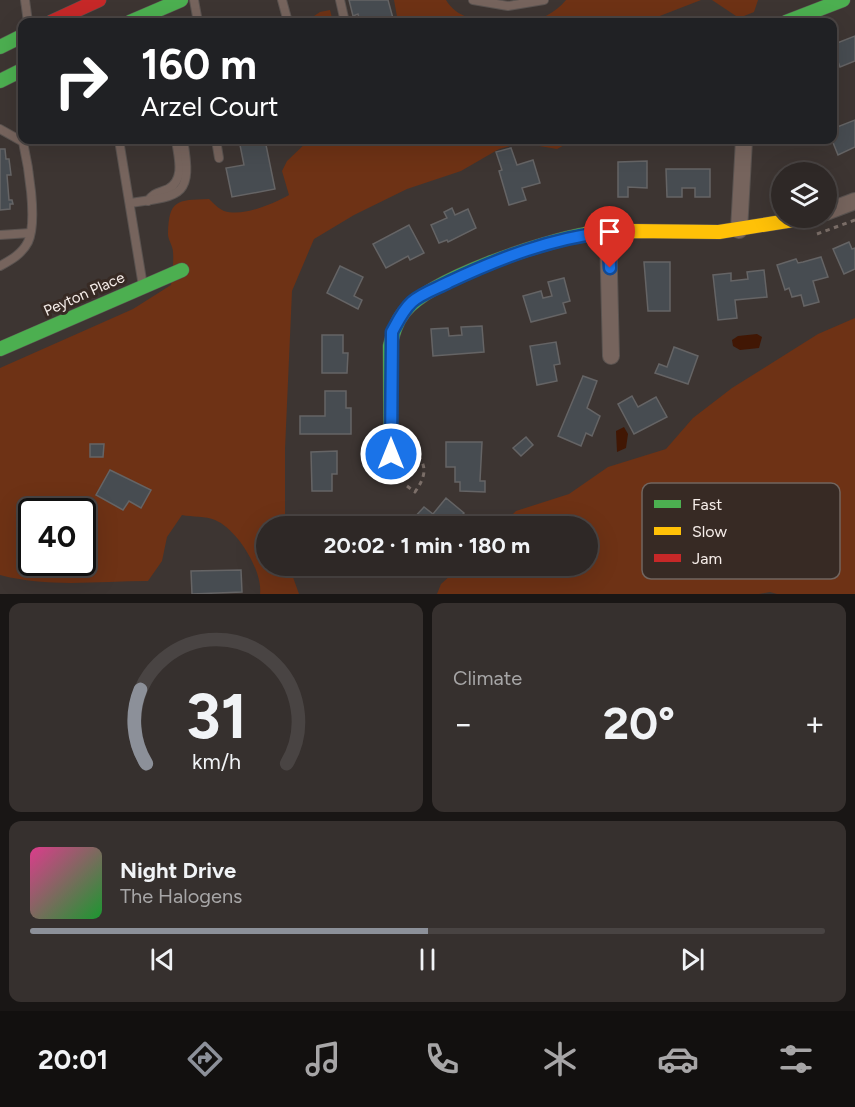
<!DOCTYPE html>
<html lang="en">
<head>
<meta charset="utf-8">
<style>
	body { margin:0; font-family:Figtree,sans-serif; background:#36302e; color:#f1f3f6; height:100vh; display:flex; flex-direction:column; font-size:22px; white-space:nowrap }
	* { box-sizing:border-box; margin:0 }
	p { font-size:20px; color:#a7a6a7 }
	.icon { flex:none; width:33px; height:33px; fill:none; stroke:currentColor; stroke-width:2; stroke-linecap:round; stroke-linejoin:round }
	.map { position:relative; height:594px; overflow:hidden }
	.details { display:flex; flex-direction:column; gap:9px; padding:9px; background:#191615; flex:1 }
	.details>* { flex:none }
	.top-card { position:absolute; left:18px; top:18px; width:819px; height:126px; border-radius:12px; box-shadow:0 6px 24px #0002,0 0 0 2px #494443; background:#202124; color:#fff; overflow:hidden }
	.fabs { position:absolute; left:771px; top:162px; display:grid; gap:12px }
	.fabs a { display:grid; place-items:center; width:66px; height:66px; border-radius:50%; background:#2e2826; box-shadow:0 6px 24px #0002,0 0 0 2px #494443; font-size:30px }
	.speed { position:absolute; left:18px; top:498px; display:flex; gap:12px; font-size:30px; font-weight:700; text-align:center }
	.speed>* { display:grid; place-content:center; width:78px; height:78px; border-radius:50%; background:#2e2826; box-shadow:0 6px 24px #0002,0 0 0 2px #494443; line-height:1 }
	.speed .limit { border:3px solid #111; border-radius:9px; background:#fff; color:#111 }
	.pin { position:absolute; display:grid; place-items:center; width:51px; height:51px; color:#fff; margin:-62px -26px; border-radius:50% 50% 50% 0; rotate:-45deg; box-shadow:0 0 6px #0007 }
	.pin .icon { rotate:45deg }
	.me { position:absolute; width:66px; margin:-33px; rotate:0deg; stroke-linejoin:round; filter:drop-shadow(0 0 4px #0008) }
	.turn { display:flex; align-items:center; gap:21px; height:126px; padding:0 24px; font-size:27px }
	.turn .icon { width:78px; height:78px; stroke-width:2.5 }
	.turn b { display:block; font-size:42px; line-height:51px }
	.big { font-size:45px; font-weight:700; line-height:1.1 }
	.details .tile { flex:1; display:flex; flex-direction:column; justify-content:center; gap:9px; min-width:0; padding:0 21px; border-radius:12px; background:#36302e }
	.details .dial { align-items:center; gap:0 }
	.dial svg { height:156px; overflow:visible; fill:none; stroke:#494443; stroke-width:7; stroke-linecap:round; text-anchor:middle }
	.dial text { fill:#f1f3f6; stroke:none }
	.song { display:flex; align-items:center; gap:18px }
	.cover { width:72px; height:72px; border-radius:9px; background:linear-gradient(135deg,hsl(330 70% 55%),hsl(130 70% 35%)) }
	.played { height:6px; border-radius:3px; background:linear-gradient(90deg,#8c9099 50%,#494443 50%) }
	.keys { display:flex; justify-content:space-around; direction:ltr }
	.heat { display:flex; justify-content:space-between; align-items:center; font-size:33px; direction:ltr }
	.details .tiles { flex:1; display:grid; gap:9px; grid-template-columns:1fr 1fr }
	.tile:last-child { grid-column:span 2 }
	.trip { position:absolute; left:256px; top:516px; width:342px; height:60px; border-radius:30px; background:#2e2826; box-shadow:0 6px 24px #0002,0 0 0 2px #494443; font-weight:700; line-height:60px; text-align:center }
	.tabs { display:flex; height:96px; justify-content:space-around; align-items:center; background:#12100f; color:#a7a6a7 }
	.tabs .icon { width:42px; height:42px }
	.tabs .selected { color:#8c9099 }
	.tabs b { font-size:27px; color:#f1f3f6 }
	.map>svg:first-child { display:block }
	.green { fill:#6e3215; fill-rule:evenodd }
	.water { fill:#411704 }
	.building { fill:#474c51; stroke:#656465; stroke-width:1.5 }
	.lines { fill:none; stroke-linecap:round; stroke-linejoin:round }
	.lane-casing { stroke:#5a5350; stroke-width:10 }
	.street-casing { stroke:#5a5350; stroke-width:18 }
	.fast-casing { stroke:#5a5350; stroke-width:15 }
	.slow-casing { stroke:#5a5350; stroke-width:15 }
	.jam-casing { stroke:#5a5350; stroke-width:15 }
	.path { stroke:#7c6f69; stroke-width:3; stroke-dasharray:4.5 4.5; stroke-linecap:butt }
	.lane { stroke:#76645d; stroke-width:8 }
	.street { stroke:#76645d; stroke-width:16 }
	.fast { stroke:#4caf50; stroke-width:14 }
	.slow { stroke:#ffc107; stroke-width:14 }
	.jam { stroke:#c62828; stroke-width:14 }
	.route-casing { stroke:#114b97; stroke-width:15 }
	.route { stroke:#1a73e8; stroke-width:10 }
	.labels { text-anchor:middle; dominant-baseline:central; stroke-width:6; stroke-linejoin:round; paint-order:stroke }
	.street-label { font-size:15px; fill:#f7eeea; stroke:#372a24 }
	.key { fill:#372a24; stroke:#71655f; stroke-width:1.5 }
	.key-label { font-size:16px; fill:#f7eeea }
</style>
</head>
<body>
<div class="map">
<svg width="855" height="594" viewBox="0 0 855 594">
	<rect width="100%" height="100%" fill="#3d3532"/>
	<g class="green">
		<path d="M394,0H446C457,18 475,20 495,22H398Z"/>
		<path d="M566,0H701L652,19L650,22H523C541,20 554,14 566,0Z"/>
		<polygon points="712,0 758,0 754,12 739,18"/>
		<polygon points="330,10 333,22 305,22 320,12"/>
		<path d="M309,140H574L557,149L521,143L499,149L461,171L407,189L354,215L314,239L292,291L285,449V526H267V566H289L299,594H260C263,571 237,529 215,520C206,516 192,517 182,515L167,537L162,561L148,581C98,581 49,588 0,575V368L133,309L171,285C172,275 174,262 173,252C173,246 168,240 168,234C169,200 176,200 209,199C213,203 219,209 224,211C244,217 272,204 289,195L282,171L287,161ZM32,512H82V562H32Z"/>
		<polygon points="855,318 855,594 777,594 770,592 759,594 437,594 441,584 461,566 588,566 588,526 501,526 516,511 569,494 608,467 666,449 693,418 732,388 818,334"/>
	</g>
	<g class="water">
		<polygon points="757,334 762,337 759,348 740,350 733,346 732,340 738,336"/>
		<polygon points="624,427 628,434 626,448 617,452 616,431"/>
	</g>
	<g class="building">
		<polygon points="349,0 388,0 394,22 360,22 358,14 353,16"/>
		<polygon points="855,36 855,61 840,67 832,45"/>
		<polygon points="855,120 855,147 838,155 832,140 832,129"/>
		<polygon points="144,140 167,140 145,143"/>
		<polygon points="239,140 265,140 275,189 232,197 226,168 244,165"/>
		<polygon points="511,148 517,165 533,160 540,183 522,188 526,200 509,205 499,171 502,170 496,152"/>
		<polygon points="0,149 5,149 6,159 9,159 11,175 7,175 9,200 12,200 13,204 10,204 10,209 0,210"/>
		<polygon points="647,161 647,188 628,187 628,197 618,197 618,162"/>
		<polygon points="666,169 710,169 710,197 695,197 695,188 682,188 682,197 667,197"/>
		<polygon points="452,208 455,215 468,209 476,228 448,242 447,240 439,243 431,225 447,218 444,212"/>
		<polygon points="409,225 424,253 410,260 408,256 386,268 373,244"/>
		<polygon points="849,242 852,249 855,248 855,269 844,274 833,249"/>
		<polygon points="821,257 828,277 813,281 819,302 804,306 801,295 792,297 789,288 785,290 777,265 796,259 798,263 803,262"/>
		<polygon points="644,262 670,262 670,311 648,311"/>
		<polygon points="340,266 363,277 354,296 362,300 358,309 327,293"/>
		<polygon points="764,270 767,297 735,300 737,318 718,320 713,275 731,273 731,281 748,279 747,272"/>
		<polygon points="564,278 570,301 563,303 566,313 531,322 523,296 541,291 543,298 552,296 548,282"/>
		<polygon points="482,326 484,352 433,356 431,329 448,328 449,336 462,335 461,327"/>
		<polygon points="322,335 343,335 343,353 348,353 347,373 322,373"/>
		<polygon points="556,342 560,364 554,365 557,381 537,385 530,346"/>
		<polygon points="674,347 698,356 688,384 655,373 659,364 667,367"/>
		<polygon points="583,376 597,381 587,408 600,416 592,436 586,433 581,446 558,436"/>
		<polygon points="325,391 346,391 346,408 351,408 351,434 300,434 300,416 325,416"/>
		<polygon points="632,396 638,407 656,397 667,417 634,434 618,404"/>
		<polygon points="526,437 533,445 521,456 513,448"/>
		<polygon points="446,442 482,442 480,481 485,481 485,492 460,491 460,482 455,482 455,467 446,467"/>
		<polygon points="90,444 104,444 103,457 90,457"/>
		<polygon points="337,451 337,474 332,474 332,491 312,491 311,452"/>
		<polygon points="110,470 151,490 141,508 129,501 123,510 96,495"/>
		<polygon points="446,498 464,513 452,526 422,526 413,519 424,507 433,514"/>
		<polygon points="369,517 390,522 388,526 348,526 350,519 367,523"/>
		<polygon points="241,570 242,592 192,594 191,571"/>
	</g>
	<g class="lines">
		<defs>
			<g id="lane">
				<polyline points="25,0 28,22"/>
				<polyline points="194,0 198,22"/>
				<polyline points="282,0 288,22"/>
				<polyline points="340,0 345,22"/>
				<polyline points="473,0 508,6 544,0"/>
				<path d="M0,129L23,142C28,164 38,221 28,242C22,254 11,260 0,266"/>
				<polyline points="119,140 143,286"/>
				<polyline points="216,140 219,158"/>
				<path d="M148,201C154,192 159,193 168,189C186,179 178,156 176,140"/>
				<path d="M130,203C182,196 193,196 183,140"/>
				<polyline points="0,235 30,233"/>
			</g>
			<g id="street">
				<polyline points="826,212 855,201"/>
				<polyline points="739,230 744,140"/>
				<polyline points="608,232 611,356"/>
			</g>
			<g id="fast">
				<polyline points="130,22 181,0"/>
				<polyline points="786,22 843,0"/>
				<polyline points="0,47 22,36"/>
				<polyline points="0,81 22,70"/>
				<polyline points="0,349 182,270"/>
				<path d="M391,475L390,346C393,334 396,322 404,312C431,278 542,242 586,234"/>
			</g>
			<polyline id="slow" points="586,234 632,231 719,232 806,218"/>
			<polyline id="jam" points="51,22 99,0"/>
		</defs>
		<use href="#lane" class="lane-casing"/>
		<use href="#street" class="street-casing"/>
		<use href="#fast" class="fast-casing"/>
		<use href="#slow" class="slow-casing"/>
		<use href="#jam" class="jam-casing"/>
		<g class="path">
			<polyline points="817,234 855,220"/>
			<path d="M407,486L415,492C433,466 420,462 410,440"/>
		</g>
		<use href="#lane" class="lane"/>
		<use href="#street" class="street"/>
		<use href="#fast" class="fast"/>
		<use href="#slow" class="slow"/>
		<use href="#jam" class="jam"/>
	</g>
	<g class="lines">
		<defs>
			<path id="route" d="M391,454L392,332C398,321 403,310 412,302C422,293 438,288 449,282C500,258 552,238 608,232L610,268"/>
		</defs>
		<use href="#route" class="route-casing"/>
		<use href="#route" class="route"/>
	</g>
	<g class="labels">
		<g class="street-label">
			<text transform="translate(84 294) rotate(-24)">Peyton Place</text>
		</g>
	</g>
	<rect x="642" y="483" width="198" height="96" rx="9" class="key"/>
	<rect x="654" y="500" width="27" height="8" fill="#4caf50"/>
	<rect x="654" y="527" width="27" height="8" fill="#ffc107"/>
	<rect x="654" y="554" width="27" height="8" fill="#c62828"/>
	<g class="key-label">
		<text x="692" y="510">Fast</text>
		<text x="692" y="537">Slow</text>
		<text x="692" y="564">Jam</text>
	</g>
</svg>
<div class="fabs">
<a><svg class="icon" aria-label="layers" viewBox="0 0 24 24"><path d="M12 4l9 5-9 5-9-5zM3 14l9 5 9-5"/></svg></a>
</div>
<div class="speed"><div class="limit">40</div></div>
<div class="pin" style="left:610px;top:268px;background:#d93025"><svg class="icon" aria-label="arrive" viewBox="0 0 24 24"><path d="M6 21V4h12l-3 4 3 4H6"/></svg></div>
<svg class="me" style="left:391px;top:454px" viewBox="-20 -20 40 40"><circle r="17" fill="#1a73e8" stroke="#fff" stroke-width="3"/><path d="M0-11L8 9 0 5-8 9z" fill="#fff"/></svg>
<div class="trip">20:02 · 1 min · 180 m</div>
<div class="top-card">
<div class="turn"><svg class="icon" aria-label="right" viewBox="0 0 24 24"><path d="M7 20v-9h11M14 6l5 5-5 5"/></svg><div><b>160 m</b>Arzel Court</div></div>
</div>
</div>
<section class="details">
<div class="tiles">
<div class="tile dial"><svg viewBox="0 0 100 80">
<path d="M14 69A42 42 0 1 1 86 69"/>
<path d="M14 69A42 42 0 0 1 11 31" stroke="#8c9099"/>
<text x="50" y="56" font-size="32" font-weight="700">31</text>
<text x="50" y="72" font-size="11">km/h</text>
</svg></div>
<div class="tile"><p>Climate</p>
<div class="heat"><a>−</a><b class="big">20°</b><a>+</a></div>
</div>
<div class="tile">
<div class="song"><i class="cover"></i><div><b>Night Drive</b><p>The Halogens</p></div></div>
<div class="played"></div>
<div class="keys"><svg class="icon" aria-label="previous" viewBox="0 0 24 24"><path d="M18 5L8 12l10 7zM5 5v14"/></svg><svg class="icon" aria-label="pause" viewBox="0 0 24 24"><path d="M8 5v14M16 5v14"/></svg><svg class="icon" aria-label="next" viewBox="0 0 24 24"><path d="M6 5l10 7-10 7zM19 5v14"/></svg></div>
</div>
</div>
</section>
<nav class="tabs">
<b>20:01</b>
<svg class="icon selected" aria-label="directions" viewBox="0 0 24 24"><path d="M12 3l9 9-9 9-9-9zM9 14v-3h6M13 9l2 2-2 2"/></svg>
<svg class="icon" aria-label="music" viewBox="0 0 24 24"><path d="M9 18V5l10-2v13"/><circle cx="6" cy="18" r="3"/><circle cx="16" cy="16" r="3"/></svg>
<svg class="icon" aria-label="phone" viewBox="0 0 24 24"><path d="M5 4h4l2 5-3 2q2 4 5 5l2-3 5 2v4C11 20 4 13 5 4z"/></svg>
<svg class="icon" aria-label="climate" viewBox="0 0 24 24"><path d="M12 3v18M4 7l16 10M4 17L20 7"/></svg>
<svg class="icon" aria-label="car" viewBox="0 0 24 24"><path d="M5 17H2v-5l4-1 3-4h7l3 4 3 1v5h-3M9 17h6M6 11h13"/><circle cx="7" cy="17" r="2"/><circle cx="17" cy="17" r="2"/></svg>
<svg class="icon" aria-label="filters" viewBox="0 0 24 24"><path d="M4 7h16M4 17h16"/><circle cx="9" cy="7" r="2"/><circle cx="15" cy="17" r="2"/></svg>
</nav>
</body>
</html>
